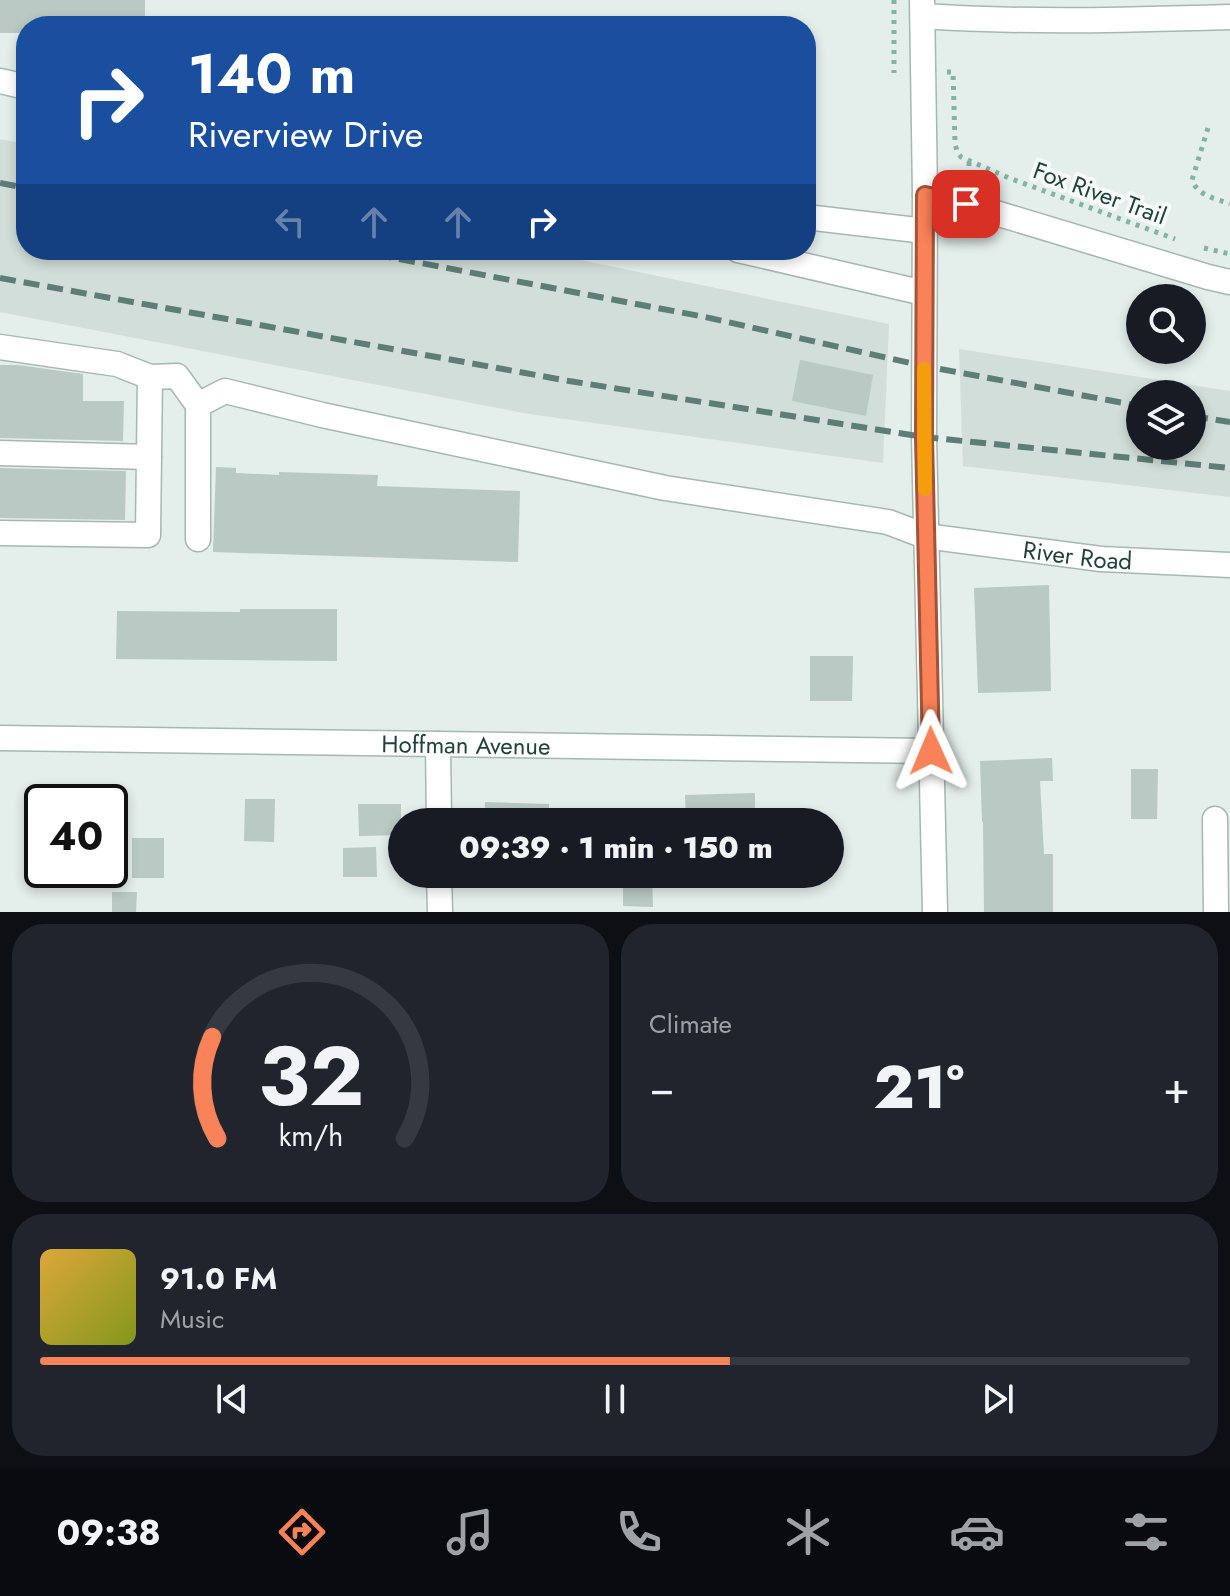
<!DOCTYPE html>
<html lang="en">
<head>
<meta charset="utf-8">
<style>
	body { margin:0; font-family:Jost,sans-serif; background:#20242c; color:#f1f3f6; height:100vh; display:flex; flex-direction:column; font-size:30px; white-space:nowrap }
	* { box-sizing:border-box; margin:0 }
	p { font-size:26px; color:#9ea1a6 }
	.icon { flex:none; width:44px; height:44px; fill:none; stroke:currentColor; stroke-width:2; stroke-linecap:round; stroke-linejoin:round }
	.map { position:relative; height:912px; overflow:hidden }
	.panel { display:flex; flex-direction:column; gap:12px; padding:12px; background:#0d0f14; flex:1 }
	.panel>* { flex:none }
	.top-card { position:absolute; left:16px; top:16px; width:800px; height:244px; border-radius:32px; box-shadow:0 4px 12px #0003; background:#1a4fa0; color:#fff; overflow:hidden }
	.buttons { position:absolute; left:1126px; top:284px; display:grid; gap:16px }
	.buttons a { display:grid; place-items:center; width:80px; height:80px; border-radius:50%; background:#171b24; box-shadow:0 4px 12px #0003; font-size:40px }
	.speed { position:absolute; left:24px; top:784px; display:flex; gap:16px; font-size:40px; font-weight:700; text-align:center }
	.speed>* { display:grid; place-content:center; width:104px; height:104px; border-radius:50%; background:#171b24; box-shadow:0 4px 12px #0003; line-height:1 }
	.speed .limit { border:4px solid #111; border-radius:12px; background:#fff; color:#111 }
	.pin { position:absolute; display:grid; place-items:center; width:68px; height:68px; color:#fff; margin:-34px; border-radius:16px; box-shadow:0 4px 12px #0006 }
	.me { position:absolute; width:88px; margin:-44px; rotate:359deg; stroke-linejoin:round; filter:drop-shadow(0 0 6px #0008) }
	.turn { display:flex; align-items:center; gap:28px; height:168px; padding:0 40px; font-size:36px }
	.turn .icon { width:104px; height:104px; stroke-width:2.5 }
	.turn b { display:block; font-size:56px; line-height:68px }
	.lanes { display:flex; align-items:center; height:76px; padding:0 40px; background:#0003; justify-content:center; gap:40px; direction:ltr }
	.lanes .off { opacity:.35 }
	.big { font-size:60px; font-weight:800; line-height:1.1 }
	.panel .tile { flex:1; display:flex; flex-direction:column; justify-content:center; gap:12px; min-width:0; padding:0 28px; border-radius:32px; background:#20242c }
	.panel .dial { align-items:center; gap:0 }
	.dial svg { height:208px; overflow:visible; fill:none; stroke:#363941; stroke-width:7; stroke-linecap:round; text-anchor:middle }
	.dial text { fill:#f1f3f6; stroke:none }
	.song { display:flex; align-items:center; gap:24px }
	.cover { width:96px; height:96px; border-radius:12px; background:linear-gradient(135deg,hsl(40 70% 55%),hsl(70 70% 35%)) }
	.played { height:8px; border-radius:4px; background:linear-gradient(90deg,#f98258 60%,#363941 60%) }
	.keys { display:flex; justify-content:space-around; direction:ltr }
	.heat { display:flex; justify-content:space-between; align-items:center; font-size:44px; direction:ltr }
	.panel .tiles { flex:1; display:grid; gap:12px; grid-template-columns:1fr 1fr }
	.tile:last-child { grid-column:span 2 }
	.trip { position:absolute; left:388px; top:808px; width:456px; height:80px; border-radius:40px; background:#171b24; box-shadow:0 4px 12px #0003; font-weight:800; line-height:80px; text-align:center }
	.menu { display:flex; height:128px; justify-content:space-around; align-items:center; background:#090b0e; color:#9ea1a6 }
	.menu .icon { width:56px; height:56px }
	.menu .on { color:#f98258 }
	.menu b { font-size:36px; color:#f1f3f6 }
	.map>svg:first-child { display:block }
	.built { fill:#d2ded9; fill-rule:evenodd }
	.building { fill:#b9c9c3 }
	.lines { fill:none; stroke-linecap:round; stroke-linejoin:round }
	.minor-casing { stroke:#a6b7b2; stroke-width:27 }
	.path { stroke:#83b3a5; stroke-width:5; stroke-dasharray:4 6; stroke-linecap:butt }
	.minor { stroke:#fff; stroke-width:24 }
	.rail { stroke:#5d7d75; stroke-width:6; stroke-dasharray:16 8; stroke-linecap:butt }
	.route-casing { stroke:#a25439; stroke-width:20 }
	.route { stroke:#f98258; stroke-width:14 }
	.slow { stroke:#f59e0b; stroke-width:14 }
	.labels { text-anchor:middle; dominant-baseline:central; stroke-width:8; stroke-linejoin:round; paint-order:stroke }
	.street-label { font-size:24px; fill:#22413a; stroke:#f5faf8 }
</style>
</head>
<body>
<div class="map">
<svg width="1230" height="912" viewBox="0 0 1230 912">
	<rect width="100%" height="100%" fill="#e4eeea"/>
	<g class="built">
		<polygon points="0,139 26,144 26,250 532,250 889,324 883,463 529,414 0,312"/>
		<path d="M959,349L1230,391V497L963,466ZM1140,394H1192V446H1140Z"/>
	</g>
	<g class="building">
		<polygon points="0,0 145,0 145,26 26,26 26,33 0,33"/>
		<polygon points="800,360 873,375 866,416 792,401"/>
		<polygon points="0,365 18,365 83,374 83,401 124,401 123,441 0,438"/>
		<polygon points="216,467 236,468 236,473 279,475 279,472 378,475 377,486 520,491 518,562 213,552"/>
		<polygon points="0,468 126,471 125,520 0,518"/>
		<polygon points="1049,585 1051,691 978,693 974,588"/>
		<polygon points="240,609 337,609 337,661 116,659 117,611 240,612"/>
		<polygon points="810,656 853,656 852,701 810,701"/>
		<polygon points="1052,758 1053,781 1040,781 1044,854 1053,854 1053,912 984,912 983,822 982,822 980,761"/>
		<polygon points="1131,769 1158,769 1157,819 1131,819"/>
		<polygon points="755,793 755,822 686,822 685,795"/>
		<polygon points="245,799 275,799 274,842 244,841"/>
		<polygon points="485,802 549,804 549,822 485,822"/>
		<polygon points="358,804 401,804 401,835 359,836"/>
		<rect x="132" y="838" width="32" height="40"/>
		<polygon points="376,847 377,877 343,877 343,848"/>
		<polygon points="623,874 652,874 653,907 623,906"/>
		<polygon points="112,892 137,892 136,912 112,912"/>
	</g>
	<g class="lines">
		<defs>
			<g id="minor">
				<polyline points="922,0 925,195 924,437 935,912"/>
				<path d="M923,16C1025,23 1128,20 1230,17"/>
				<polyline points="0,81 26,87"/>
				<polyline points="925,195 966,204 1208,277 1230,282"/>
				<polyline points="806,217 925,231"/>
				<polyline points="738,250 924,293"/>
				<polyline points="0,347 117,364 150,377 177,376 198,405"/>
				<polyline points="0,453 149,457"/>
				<polyline points="0,533 148,535 150,377"/>
				<path id="s1" d="M198,539V405L225,391L322,415L665,488L888,522L925,536L1101,559L1230,565"/>
				<path id="s2" d="M0,738L931,751"/>
				<polyline points="438,744 439,822"/>
				<polyline points="1215,819 1216,912"/>
				<polyline points="439,874 440,912"/>
			</g>
		</defs>
		<use href="#minor" class="minor-casing"/>
		<g class="path">
			<polyline points="894,0 894,73"/>
			<polyline points="947,72 953,72 955,143 957,152 961,157 1009,178 1175,239"/>
			<path d="M1208,128L1192,180C1198,196 1215,198 1230,204"/>
			<polyline points="969,176 969,161"/>
			<polyline points="1204,248 1230,254"/>
		</g>
		<use href="#minor" class="minor"/>
		<g class="rail">
			<polyline points="0,183 26,188"/>
			<polyline points="352,250 705,317 924,366 1140,406"/>
			<polyline points="0,278 569,381 924,437 1230,468"/>
			<polyline points="1192,416 1230,422"/>
		</g>
	</g>
	<g class="lines">
		<defs>
			<polyline id="route" points="931,751 924,437 925,195 966,204"/>
		</defs>
		<use href="#route" class="route-casing"/>
		<use href="#route" class="route"/>
		<polyline class="slow" points="924,369 925,489"/>
	</g>
	<g class="labels">
		<g class="street-label">
			<text transform="translate(1100 193) rotate(20)">Fox River Trail</text>
			<text stroke="none"><textPath href="#s1" startOffset="1034">River Road</textPath></text>
			<text stroke="none"><textPath href="#s2" startOffset="466">Hoffman Avenue</textPath></text>
		</g>
	</g>
</svg>
<div class="buttons">
<a><svg class="icon" aria-label="search" viewBox="0 0 24 24"><circle cx="10" cy="10" r="6"/><path d="M15 15l6 6"/></svg></a>
<a><svg class="icon" aria-label="layers" viewBox="0 0 24 24"><path d="M12 4l9 5-9 5-9-5zM3 14l9 5 9-5"/></svg></a>
</div>
<div class="speed"><div class="limit">40</div></div>
<div class="pin" style="left:966px;top:204px;background:#d93025"><svg class="icon" aria-label="arrive" viewBox="0 0 24 24"><path d="M6 21V4h12l-3 4 3 4H6"/></svg></div>
<svg class="me" style="left:931px;top:751px" viewBox="-20 -20 40 40"><path d="M0-17L14 15 0 8-14 15z" fill="#f98258" stroke="#fff" stroke-width="4"/></svg>
<div class="trip">09:39 · 1 min · 150 m</div>
<div class="top-card">
<div class="turn"><svg class="icon" aria-label="right" viewBox="0 0 24 24"><path d="M7 20v-9h11M14 6l5 5-5 5"/></svg><div><b>140 m</b>Riverview Drive</div></div>
<div class="lanes"><svg class="icon off" aria-label="left" viewBox="0 0 24 24"><path d="M17 20v-9H6M10 6l-5 5 5 5"/></svg><svg class="icon off" aria-label="ahead" viewBox="0 0 24 24"><path d="M12 20V5M6 11l6-6 6 6"/></svg><svg class="icon off" aria-label="ahead" viewBox="0 0 24 24"><path d="M12 20V5M6 11l6-6 6 6"/></svg><svg class="icon" aria-label="right" viewBox="0 0 24 24"><path d="M7 20v-9h11M14 6l5 5-5 5"/></svg></div>
</div>
</div>
<section class="panel">
<div class="tiles">
<div class="tile dial"><svg viewBox="0 0 100 80">
<path d="M14 69A42 42 0 1 1 86 69"/>
<path d="M14 69A42 42 0 0 1 12 30" stroke="#f98258"/>
<text x="50" y="56" font-size="32" font-weight="700">32</text>
<text x="50" y="72" font-size="11">km/h</text>
</svg></div>
<div class="tile"><p>Climate</p>
<div class="heat"><a>−</a><b class="big">21°</b><a>+</a></div>
</div>
<div class="tile">
<div class="song"><i class="cover"></i><div><b>91.0 FM</b><p>Music</p></div></div>
<div class="played"></div>
<div class="keys"><svg class="icon" aria-label="previous" viewBox="0 0 24 24"><path d="M18 5L8 12l10 7zM5 5v14"/></svg><svg class="icon" aria-label="pause" viewBox="0 0 24 24"><path d="M8 5v14M16 5v14"/></svg><svg class="icon" aria-label="next" viewBox="0 0 24 24"><path d="M6 5l10 7-10 7zM19 5v14"/></svg></div>
</div>
</div>
</section>
<nav class="menu">
<b>09:38</b>
<svg class="icon on" aria-label="directions" viewBox="0 0 24 24"><path d="M12 3l9 9-9 9-9-9zM9 14v-3h6M13 9l2 2-2 2"/></svg>
<svg class="icon" aria-label="music" viewBox="0 0 24 24"><path d="M9 18V5l10-2v13"/><circle cx="6" cy="18" r="3"/><circle cx="16" cy="16" r="3"/></svg>
<svg class="icon" aria-label="phone" viewBox="0 0 24 24"><path d="M5 4h4l2 5-3 2q2 4 5 5l2-3 5 2v4C11 20 4 13 5 4z"/></svg>
<svg class="icon" aria-label="climate" viewBox="0 0 24 24"><path d="M12 3v18M4 7l16 10M4 17L20 7"/></svg>
<svg class="icon" aria-label="car" viewBox="0 0 24 24"><path d="M5 17H2v-5l4-1 3-4h7l3 4 3 1v5h-3M9 17h6M6 11h13"/><circle cx="7" cy="17" r="2"/><circle cx="17" cy="17" r="2"/></svg>
<svg class="icon" aria-label="filters" viewBox="0 0 24 24"><path d="M4 7h16M4 17h16"/><circle cx="9" cy="7" r="2"/><circle cx="15" cy="17" r="2"/></svg>
</nav>
</body>
</html>
